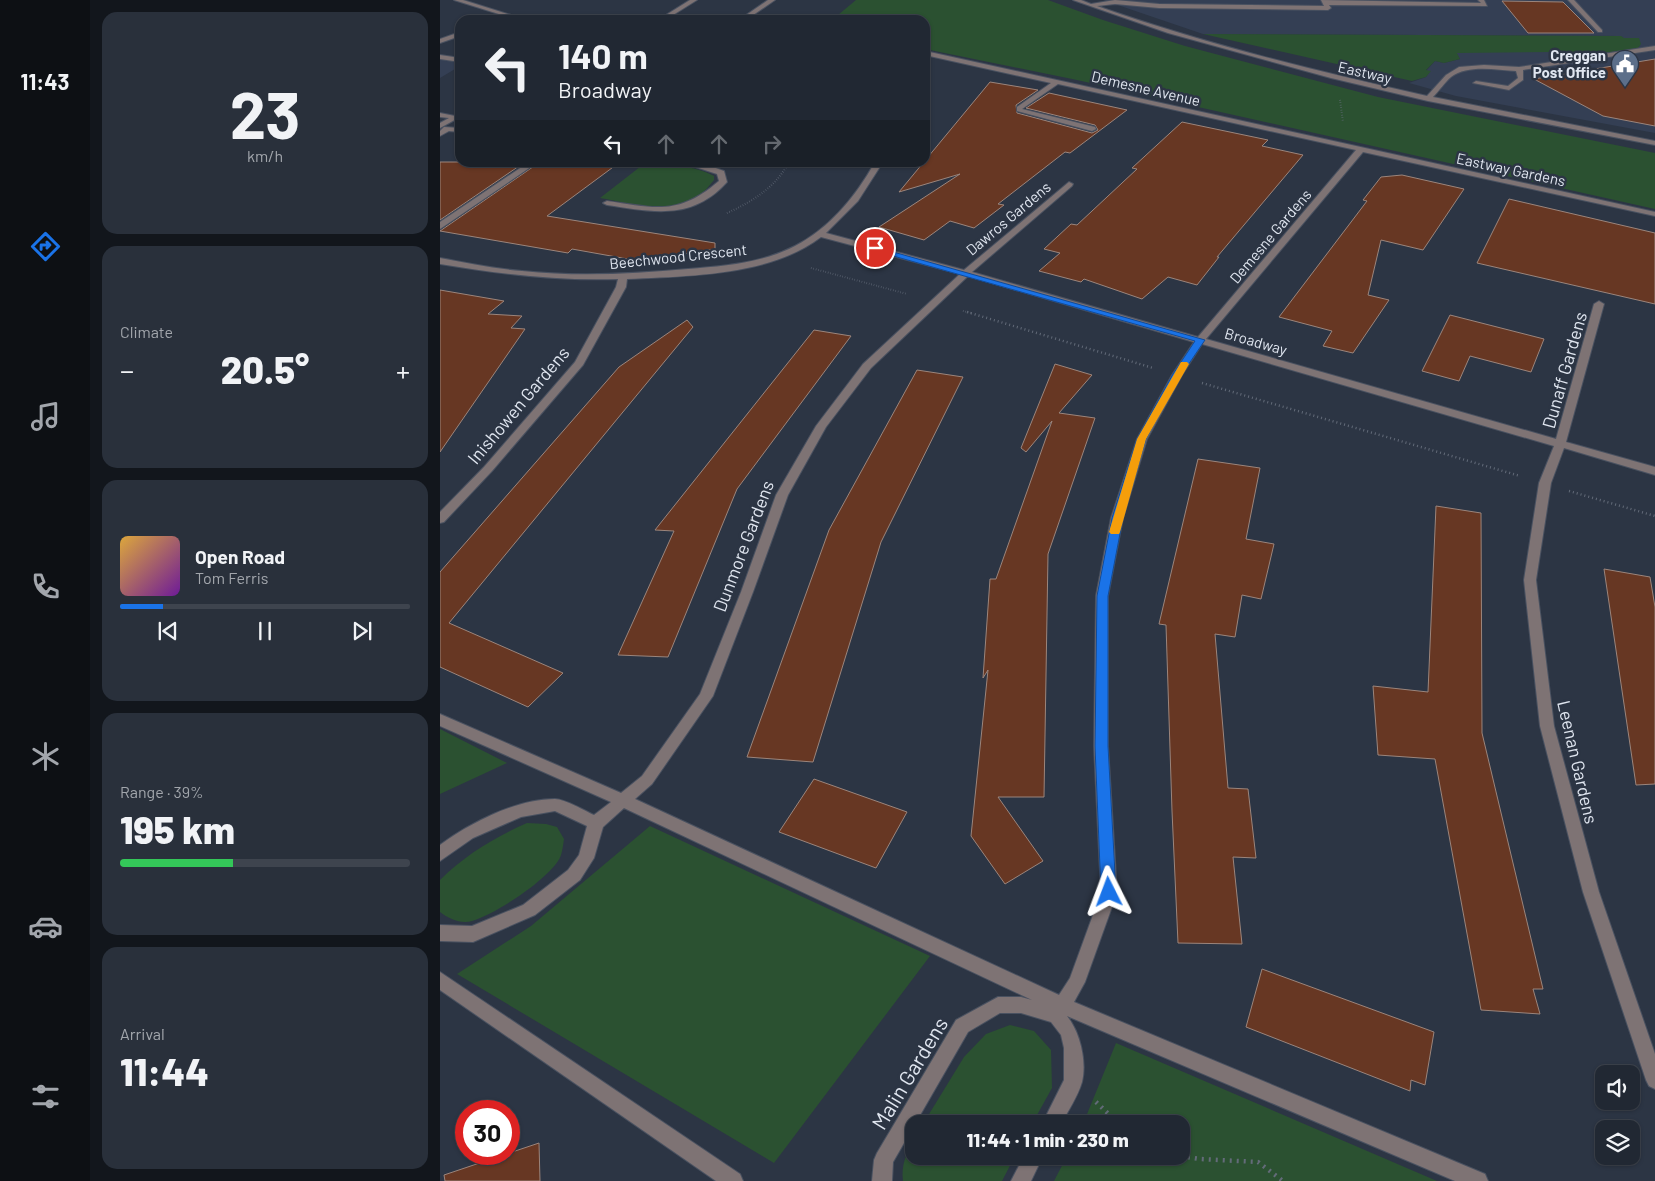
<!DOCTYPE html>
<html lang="en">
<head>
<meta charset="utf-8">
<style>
	body { margin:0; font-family:Barlow,sans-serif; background:#29303b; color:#f1f3f6; height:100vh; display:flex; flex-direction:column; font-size:19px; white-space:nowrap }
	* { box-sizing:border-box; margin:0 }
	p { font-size:16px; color:#a2a6ac }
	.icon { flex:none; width:28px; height:28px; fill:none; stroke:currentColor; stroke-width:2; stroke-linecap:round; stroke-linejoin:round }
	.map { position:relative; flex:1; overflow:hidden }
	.panel { display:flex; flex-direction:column; gap:12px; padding:12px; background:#12161c; width:350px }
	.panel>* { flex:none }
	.hud { position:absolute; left:15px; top:15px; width:475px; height:152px; border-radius:15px; box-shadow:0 1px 4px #0004,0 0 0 1px #3e444e; background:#212833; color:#f1f3f6; overflow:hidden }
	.buttons { position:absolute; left:1155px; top:1065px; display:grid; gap:10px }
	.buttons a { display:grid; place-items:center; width:45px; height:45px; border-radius:10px; background:#212833; box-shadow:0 1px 4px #0004,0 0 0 1px #3e444e; font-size:25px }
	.speed { position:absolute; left:15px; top:1100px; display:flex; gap:10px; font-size:25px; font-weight:700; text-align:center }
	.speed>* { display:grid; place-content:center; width:65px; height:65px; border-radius:50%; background:#212833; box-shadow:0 1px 4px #0004,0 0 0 1px #3e444e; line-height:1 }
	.speed .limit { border:8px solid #d22; background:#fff; color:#111 }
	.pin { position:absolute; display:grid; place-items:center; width:42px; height:42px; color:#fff; margin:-21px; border:2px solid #fff; border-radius:50%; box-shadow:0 1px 5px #0007 }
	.me { position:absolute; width:55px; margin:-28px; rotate:357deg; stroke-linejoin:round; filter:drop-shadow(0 0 4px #0008) }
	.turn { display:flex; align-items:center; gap:18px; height:105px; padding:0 20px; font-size:22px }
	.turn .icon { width:65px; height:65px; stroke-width:2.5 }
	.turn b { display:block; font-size:35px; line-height:42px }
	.lanes { display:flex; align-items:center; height:48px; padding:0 20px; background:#0003; justify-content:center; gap:25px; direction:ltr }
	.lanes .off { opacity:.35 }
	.big { font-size:38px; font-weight:800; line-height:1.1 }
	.panel .tile { flex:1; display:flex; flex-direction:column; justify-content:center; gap:8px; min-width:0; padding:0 18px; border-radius:15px; background:#29303b }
	.panel .dial { align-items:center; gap:0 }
	.dial b { font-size:65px; line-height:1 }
	.song { display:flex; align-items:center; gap:15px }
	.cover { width:60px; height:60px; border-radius:8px; background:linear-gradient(135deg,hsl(40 70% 55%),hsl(280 70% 35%)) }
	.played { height:5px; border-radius:2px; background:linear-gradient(90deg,#1a73e8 15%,#3e444e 15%) }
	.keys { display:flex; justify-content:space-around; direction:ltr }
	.heat { display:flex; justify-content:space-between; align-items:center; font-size:28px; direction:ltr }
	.charge { height:8px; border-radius:4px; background:linear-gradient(90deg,#34c759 39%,#3e444e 0) }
	.trip { position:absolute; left:465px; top:1115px; width:285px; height:50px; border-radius:15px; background:#212833; box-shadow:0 1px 4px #0004,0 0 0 1px #3e444e; font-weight:800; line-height:50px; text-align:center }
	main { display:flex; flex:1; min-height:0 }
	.dock { display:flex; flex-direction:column; width:90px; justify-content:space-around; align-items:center; background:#0d1014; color:#a2a6ac }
	.dock .icon { width:35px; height:35px }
	.dock .current { color:#1a73e8 }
	.dock b { font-size:22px; color:#f1f3f6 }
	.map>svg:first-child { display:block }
	.built { fill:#343f54 }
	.green { fill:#2b5131 }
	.building { fill:#673723; stroke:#9b857c }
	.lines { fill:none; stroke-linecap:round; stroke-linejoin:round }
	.minor-casing { stroke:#495160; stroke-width:2 }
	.path-far2 { stroke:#636b79; stroke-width:2; stroke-dasharray:0.5 2; stroke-linecap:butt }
	.path-far1 { stroke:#636b79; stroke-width:2.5; stroke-dasharray:1 3; stroke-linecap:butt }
	.path { stroke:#636b79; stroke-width:4.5; stroke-dasharray:2 5; stroke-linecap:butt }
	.minor { fill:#7e7374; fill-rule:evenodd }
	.route { fill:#1a73e8; stroke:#114b97 }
	.slow { fill:#f59e0b }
	.labels { text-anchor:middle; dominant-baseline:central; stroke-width:5; stroke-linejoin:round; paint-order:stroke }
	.far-poi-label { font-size:15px; font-weight:bold; fill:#e0e6f0; stroke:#2c3544; text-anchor:end }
	.far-street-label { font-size:15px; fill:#e0e6f0; stroke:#2c3544 }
	.street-label { font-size:18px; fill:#e0e6f0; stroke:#2c3544 }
	.near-street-label { font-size:21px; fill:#e0e6f0; stroke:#2c3544 }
</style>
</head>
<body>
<main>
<nav class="dock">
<b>11:43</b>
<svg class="icon current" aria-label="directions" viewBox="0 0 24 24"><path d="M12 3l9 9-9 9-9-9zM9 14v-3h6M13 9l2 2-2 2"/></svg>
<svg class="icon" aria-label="music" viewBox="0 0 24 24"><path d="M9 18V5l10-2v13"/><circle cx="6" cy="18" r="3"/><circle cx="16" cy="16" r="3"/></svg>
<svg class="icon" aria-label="phone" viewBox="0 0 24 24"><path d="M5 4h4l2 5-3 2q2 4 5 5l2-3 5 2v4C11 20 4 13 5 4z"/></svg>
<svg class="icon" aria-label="climate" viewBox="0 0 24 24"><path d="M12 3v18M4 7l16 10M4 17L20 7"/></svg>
<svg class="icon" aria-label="car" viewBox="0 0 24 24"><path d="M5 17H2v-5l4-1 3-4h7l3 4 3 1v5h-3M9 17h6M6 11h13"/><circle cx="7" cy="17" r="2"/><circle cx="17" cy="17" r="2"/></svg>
<svg class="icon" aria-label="filters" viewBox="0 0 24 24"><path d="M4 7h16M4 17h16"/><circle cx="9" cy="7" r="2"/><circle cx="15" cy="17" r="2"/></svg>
</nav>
<section class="panel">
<div class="tile dial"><b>23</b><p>km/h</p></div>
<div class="tile"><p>Climate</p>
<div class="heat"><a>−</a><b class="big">20.5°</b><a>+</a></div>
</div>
<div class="tile">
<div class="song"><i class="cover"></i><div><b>Open Road</b><p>Tom Ferris</p></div></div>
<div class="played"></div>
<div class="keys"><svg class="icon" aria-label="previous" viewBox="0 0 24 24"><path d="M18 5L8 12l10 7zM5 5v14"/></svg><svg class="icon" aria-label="pause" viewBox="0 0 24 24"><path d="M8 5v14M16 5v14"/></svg><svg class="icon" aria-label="next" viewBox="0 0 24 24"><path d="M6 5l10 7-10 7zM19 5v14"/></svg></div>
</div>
<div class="tile"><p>Range · 39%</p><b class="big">195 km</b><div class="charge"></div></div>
<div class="tile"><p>Arrival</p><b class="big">11:44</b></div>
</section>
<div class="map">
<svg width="1215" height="1181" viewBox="0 0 1215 1181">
	<rect width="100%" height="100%" fill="#2c3544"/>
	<g class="built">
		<polygon points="663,0 1215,0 1215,133 1016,96 969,83 986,77 990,71 986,71 995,61 1004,63 1020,59 1016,53 1181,36 763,34"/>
		<polygon points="0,59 20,62 20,66 0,78"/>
	</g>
	<g class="green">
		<polygon points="416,0 608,0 663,20 745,46 938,97 1215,153 1215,209 637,80 485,49 485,20 392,20"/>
		<polygon points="763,34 1181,36 1184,38 1199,38 1201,44 1198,48 1123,59 1119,59 1113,52 1017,53 1020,59 1004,63 995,61 986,70 991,71 986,77 972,81"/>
		<path d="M205,163C225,163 256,166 274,176V180C269,186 264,192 258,197C230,217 190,203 160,198Z"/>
		<polygon points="0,729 67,763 0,794"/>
		<path d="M87,823L106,824L117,827L124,839C123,846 122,856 118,861C104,882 56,914 32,921C21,924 9,919 0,912V880C25,855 55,837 87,823Z"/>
		<polygon points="210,826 490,956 334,1163 17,974 91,926"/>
		<polygon points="570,1025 594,1031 611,1050 612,1088 592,1124 483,1124 524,1057 546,1034"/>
		<polygon points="676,1043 997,1181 614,1181 627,1156 741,1156 741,1124 643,1124"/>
		<path d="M474,1139V1156H575L562,1181H463C461,1166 466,1153 474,1139Z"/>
	</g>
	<g class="building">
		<polygon points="1062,1 1123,2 1154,33 1088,33"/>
		<polygon points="1215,59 1215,126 1163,116 1094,79"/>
		<polygon points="550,82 598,90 576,105 577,113 652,133 658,130 655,125 586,108 609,93 687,110 630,153 625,152 558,204 564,205 534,228 510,221 484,240 439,227 520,174 459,192"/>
		<polygon points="742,122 828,140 822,146 863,155 777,257 779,257 757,285 728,277 702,299 644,279 641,282 599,271 620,253 604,249 631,224 637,225 697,169 692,168"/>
		<polygon points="0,162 85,162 0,220"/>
		<polygon points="100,162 180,162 107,216 275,243 275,249 199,261 132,249 128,253 0,231"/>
		<polygon points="962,175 1024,189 983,250 941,240 928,295 949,300 913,353 883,346 892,331 839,317 927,201 923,200 941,177"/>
		<polygon points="1069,199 1215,233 1215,304 1037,263"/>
		<polygon points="0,290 64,301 48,314 82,316 71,328 85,329 0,452"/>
		<polygon points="1010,315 1104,339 1091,372 1030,356 1019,381 982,371"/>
		<polygon points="247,320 253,327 9,623 123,673 88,707 0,667 0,572 179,367"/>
		<polygon points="374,330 411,336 297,489 228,657 178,655 234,531 215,530"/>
		<polygon points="615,364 652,375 619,413 655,418 608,554 604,797 558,797 603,861 565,884 531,836 548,670 543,678 550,579 556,579 612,421 586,452 581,448"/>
		<polygon points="477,370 523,377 441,542 373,762 307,757 389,530"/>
		<polygon points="758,459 820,468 806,539 834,544 821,599 802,595 795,637 775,634 788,788 808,789 816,858 793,857 802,944 738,943 732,811 726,625 719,624"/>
		<polygon points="996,506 1041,513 1042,733 1103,989 1093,989 1100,1014 1041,1010 995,759 938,755 933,686 988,692"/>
		<polygon points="1164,569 1210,577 1215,607 1215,784 1196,785"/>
		<polygon points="374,779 467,812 436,868 339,832"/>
		<polygon points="822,969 994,1032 985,1085 971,1080 970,1091 806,1027"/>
		<polygon points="99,1143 100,1181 5,1181 4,1175"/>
	</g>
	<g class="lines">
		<defs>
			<g id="minor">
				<polygon points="14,0 23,0 87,20 78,20"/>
				<polygon points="250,0 257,0 225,20 218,20"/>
				<polygon points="328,0 335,0 306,20 299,20"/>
				<path d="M633,0H641L651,4L675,0L719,4L884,6L881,0L1041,3L1038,0H1044L1047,6L889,5L891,8L888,10L719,8L675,4L657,6C765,44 876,71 987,96L1006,75L1019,67L1044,65L1079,67L1215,46V50L1083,70V80L1069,90L1033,83L1036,81L1068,86L1078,78L1076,71C1056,70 1028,64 1011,77C1005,82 999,91 993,97L1215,141V145L988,101L891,78L728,33Z"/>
				<polygon points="1128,0 1134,0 1162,30 1162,32 1158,32"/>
				<polygon points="20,32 20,36 0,43 0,39"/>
				<path d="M485,51L1215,212V216L923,152L766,339L1116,439L1154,304L1159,301L1164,304L1126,442L1215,467V475L1124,448L1111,483L1096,580L1114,726L1159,892L1215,1054V1089L1209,1086L1206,1080L1143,892L1100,726L1084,580L1099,483L1114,446L762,344L742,375L707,439L683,518L668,596V746L677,893L645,982L634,1002L1045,1174L1048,1181H1015L627,1016C640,1032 647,1061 642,1082C638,1096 628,1111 621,1124H602L624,1080V1048L621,1035L611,1022L581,1013H560L528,1032L453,1162L452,1181H432L434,1160L437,1153L516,1020L558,997H581L592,1000L184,808L163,827L154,858L140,880L95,915L33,942L0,941V925L32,926L83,905L128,870L139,855L147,826L115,811L81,817L33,838L0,861V845C30,823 76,799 115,799C125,799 145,811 154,815L171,802L0,726V714L181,793L202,776L260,694L301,592L336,495L376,426L423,364L520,274L381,237C330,276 249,276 187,279L186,287L143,365L52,471L4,522L0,523V512L44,467L135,362L176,287L178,279C117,281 60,274 0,264V258C27,263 55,269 82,271C137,277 193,274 248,269C285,266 322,263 355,246C390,228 416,196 435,162H443L418,201L386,233L524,270L629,182L633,184L632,186L532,272L758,337L916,150L618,84L582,109L655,127L656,129L652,131L577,111V107L611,83L485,55ZM528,276L754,342L732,375L697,439L671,518L656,596L654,746L661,893L630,978L619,995L195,799L212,784L273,696L313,592L348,495L386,427L431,368Z"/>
				<polygon points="0,55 20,58 20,62 0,59"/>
				<polygon points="0,113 20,117 0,128 0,123 9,118 0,117"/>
				<polygon points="4,127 20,128 20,132 9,131 0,136 0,131"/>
				<polygon points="89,162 98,162 0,229 0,222"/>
				<path d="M240,162C256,162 269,165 284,171L287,182C252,221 213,212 167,205L163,203L167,201C216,208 238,216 279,181L277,174Z"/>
				<polygon points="0,972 300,1174 303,1181 276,1181 0,990"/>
				<polygon points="584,1156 603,1156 591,1181 571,1181"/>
			</g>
		</defs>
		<use href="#minor" class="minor-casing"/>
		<g class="path-far2">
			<polyline points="900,100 903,122"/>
			<path d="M287,213C312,202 336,187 349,162"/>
			<polyline points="371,268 467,294"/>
			<polyline points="523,311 531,313"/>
		</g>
		<g class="path-far1">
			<polyline points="527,312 713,368"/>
			<polyline points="762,383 1080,476"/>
			<polyline points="1129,491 1215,516"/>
		</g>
		<g class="path">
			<polyline points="656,1102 679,1124"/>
			<polyline points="741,1156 760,1159 818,1162 843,1181"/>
		</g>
		<use href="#minor" class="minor"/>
	</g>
	<polygon class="route" points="432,246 765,340 742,374 706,439 683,518 668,596 668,746 676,892 674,897 669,899 664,897 661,892 655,746 657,596 672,518 697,439 733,374 755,341 432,250"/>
	<polygon class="slow" points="741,362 747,362 749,364 706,439 680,532 679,534 671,534 669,532 697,439"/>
	<defs>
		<symbol id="civic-pin" viewBox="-11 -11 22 30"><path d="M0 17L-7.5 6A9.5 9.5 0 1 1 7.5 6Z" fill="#5c6f8a" stroke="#2c3544"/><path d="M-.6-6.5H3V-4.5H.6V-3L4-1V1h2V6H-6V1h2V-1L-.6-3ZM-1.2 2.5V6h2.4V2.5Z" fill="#fff"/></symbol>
	</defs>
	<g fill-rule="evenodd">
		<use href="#civic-pin" x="1169" y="48" width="32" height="43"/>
	</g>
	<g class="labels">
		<g class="far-poi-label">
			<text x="1166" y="55">Creggan<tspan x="1166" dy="17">Post Office</tspan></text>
		</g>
		<g class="far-street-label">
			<text transform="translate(925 72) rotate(13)">Eastway</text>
			<text transform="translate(706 88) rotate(13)">Demesne Avenue</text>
			<text transform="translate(1071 169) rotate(12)">Eastway Gardens</text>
			<text transform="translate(568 218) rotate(-40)">Dawros Gardens</text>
			<text transform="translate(830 236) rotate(-50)">Demesne Gardens</text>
			<text transform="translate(238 256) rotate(-6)">Beechwood Crescent</text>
			<text transform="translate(816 341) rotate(16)">Broadway</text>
		</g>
		<g class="street-label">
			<text transform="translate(1124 370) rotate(-74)">Dunaff Gardens</text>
			<text transform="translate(78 405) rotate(-50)">Inishowen Gardens</text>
			<text transform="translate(303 546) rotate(-69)">Dunmore Gardens</text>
			<text transform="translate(1138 762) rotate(77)">Leenan Gardens</text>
		</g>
		<g class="near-street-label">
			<text transform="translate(469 1073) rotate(-59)">Malin Gardens</text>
		</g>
	</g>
</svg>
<div class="buttons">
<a><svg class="icon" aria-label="sound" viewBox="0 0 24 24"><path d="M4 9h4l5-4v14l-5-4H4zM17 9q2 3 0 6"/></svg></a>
<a><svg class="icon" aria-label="layers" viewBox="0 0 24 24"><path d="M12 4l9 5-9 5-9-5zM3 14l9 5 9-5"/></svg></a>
</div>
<div class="speed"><div class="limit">30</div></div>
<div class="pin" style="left:435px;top:248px;background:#d93025"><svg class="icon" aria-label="arrive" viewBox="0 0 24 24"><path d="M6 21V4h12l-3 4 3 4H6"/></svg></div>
<svg class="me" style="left:669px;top:892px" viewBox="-20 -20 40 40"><path d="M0-17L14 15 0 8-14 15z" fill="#1a73e8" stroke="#fff" stroke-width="4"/></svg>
<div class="trip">11:44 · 1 min · 230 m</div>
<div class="hud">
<div class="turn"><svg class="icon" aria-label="left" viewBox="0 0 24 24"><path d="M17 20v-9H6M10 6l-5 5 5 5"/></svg><div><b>140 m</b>Broadway</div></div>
<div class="lanes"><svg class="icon" aria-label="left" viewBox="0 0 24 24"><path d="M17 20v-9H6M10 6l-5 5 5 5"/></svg><svg class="icon off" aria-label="ahead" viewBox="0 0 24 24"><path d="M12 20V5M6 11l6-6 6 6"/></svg><svg class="icon off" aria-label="ahead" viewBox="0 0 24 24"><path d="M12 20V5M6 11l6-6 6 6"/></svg><svg class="icon off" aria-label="right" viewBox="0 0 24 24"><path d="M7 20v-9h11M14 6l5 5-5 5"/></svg></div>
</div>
</div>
</main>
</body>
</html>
